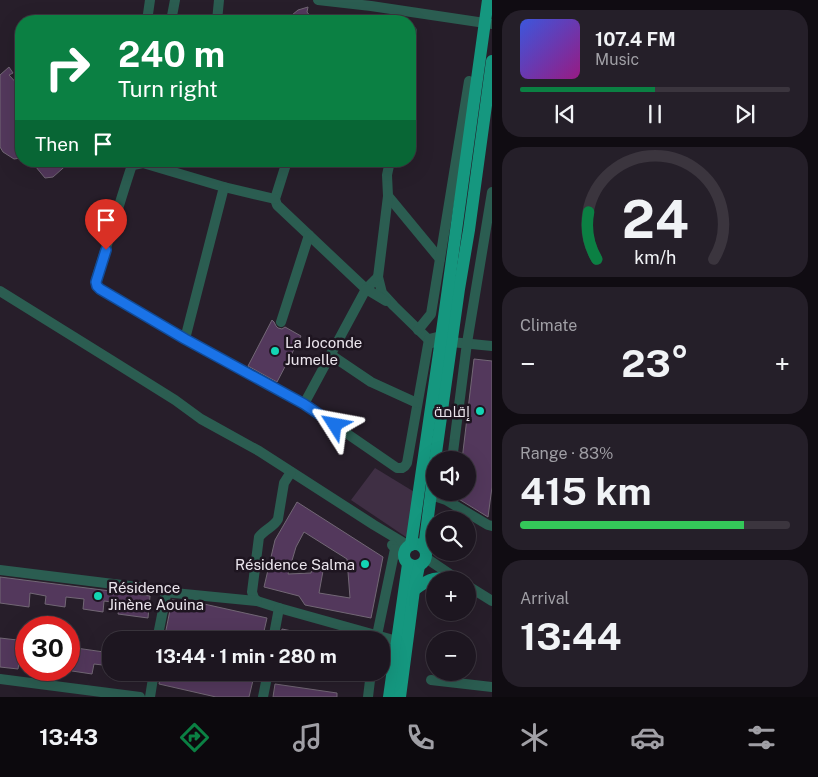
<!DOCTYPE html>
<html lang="en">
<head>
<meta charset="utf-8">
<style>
	body { margin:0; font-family:"Public Sans",Cairo,sans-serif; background:#251f29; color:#f1f3f6; height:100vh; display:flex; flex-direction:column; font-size:19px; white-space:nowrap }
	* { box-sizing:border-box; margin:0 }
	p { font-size:16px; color:#a09fa5 }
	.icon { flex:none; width:28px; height:28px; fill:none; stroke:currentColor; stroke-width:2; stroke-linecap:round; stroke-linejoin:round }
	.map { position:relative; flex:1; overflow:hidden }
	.drawer { display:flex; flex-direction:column; gap:10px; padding:10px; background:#100c12; width:326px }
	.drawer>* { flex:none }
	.guide { position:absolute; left:15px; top:15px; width:401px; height:152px; border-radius:20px; box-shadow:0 5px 20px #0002,0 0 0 1px #3b353e; background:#0b8043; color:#fff; overflow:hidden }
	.tools { position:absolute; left:426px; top:451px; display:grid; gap:10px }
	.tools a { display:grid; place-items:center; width:50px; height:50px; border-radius:50%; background:#1d1620; box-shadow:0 5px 20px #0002,0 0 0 1px #3b353e; font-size:25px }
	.speed { position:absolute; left:15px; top:616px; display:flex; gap:10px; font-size:25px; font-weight:700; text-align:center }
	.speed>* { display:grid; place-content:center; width:65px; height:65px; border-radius:50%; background:#1d1620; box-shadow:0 5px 20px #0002,0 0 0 1px #3b353e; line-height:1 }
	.speed .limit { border:8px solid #d22; background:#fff; color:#111 }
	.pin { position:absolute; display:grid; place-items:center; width:42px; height:42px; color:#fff; margin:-51px -21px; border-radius:50% 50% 50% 0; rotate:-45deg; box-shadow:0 0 5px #0007 }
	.pin .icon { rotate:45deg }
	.me { position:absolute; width:55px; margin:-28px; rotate:304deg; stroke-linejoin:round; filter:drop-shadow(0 0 4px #0008) }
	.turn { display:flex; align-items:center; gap:18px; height:105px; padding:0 20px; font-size:22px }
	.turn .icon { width:65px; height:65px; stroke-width:2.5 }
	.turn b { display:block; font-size:35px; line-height:42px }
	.then { display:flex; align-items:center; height:48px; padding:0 20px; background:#0003; gap:10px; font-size:19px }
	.big { font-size:38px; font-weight:700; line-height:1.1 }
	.drawer .widget { flex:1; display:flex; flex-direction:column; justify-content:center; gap:8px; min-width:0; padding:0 18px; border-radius:20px; background:#251f29 }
	.drawer .dial { align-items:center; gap:0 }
	.dial svg { height:130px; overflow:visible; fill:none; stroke:#3b353e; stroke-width:7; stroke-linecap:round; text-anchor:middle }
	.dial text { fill:#f1f3f6; stroke:none }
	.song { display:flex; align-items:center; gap:15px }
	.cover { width:60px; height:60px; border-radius:8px; background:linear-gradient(135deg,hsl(230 70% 55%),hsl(310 70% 35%)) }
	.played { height:5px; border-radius:2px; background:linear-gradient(90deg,#0b8043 50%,#3b353e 50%) }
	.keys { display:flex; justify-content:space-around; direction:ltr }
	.heat { display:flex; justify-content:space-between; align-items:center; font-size:28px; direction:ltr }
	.charge { height:8px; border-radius:4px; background:linear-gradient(90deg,#34c759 83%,#3b353e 0) }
	.trip { position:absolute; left:102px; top:631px; width:288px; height:50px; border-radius:20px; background:#1d1620; box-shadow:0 5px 20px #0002,0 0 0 1px #3b353e; font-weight:700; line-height:50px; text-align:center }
	.dock { display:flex; height:80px; justify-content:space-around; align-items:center; background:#0c090d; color:#a09fa5 }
	.dock .icon { width:35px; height:35px }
	.dock .active { color:#0b8043 }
	.dock b { font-size:22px; color:#f1f3f6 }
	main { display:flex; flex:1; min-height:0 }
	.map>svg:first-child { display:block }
	.green { fill:#3f2f44 }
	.building { fill:#53385c; stroke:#726775; fill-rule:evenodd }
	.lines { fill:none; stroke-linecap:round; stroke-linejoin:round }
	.minor { stroke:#2b5d51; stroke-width:10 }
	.major { stroke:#15977f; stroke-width:12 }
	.route-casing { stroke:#114b97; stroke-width:12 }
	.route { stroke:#1a73e8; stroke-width:9 }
	.poi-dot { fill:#13d5b4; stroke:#1e1520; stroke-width:2 }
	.labels { text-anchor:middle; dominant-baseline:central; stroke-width:5; stroke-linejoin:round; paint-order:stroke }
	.poi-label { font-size:15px; fill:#ebe5ed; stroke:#1e1520; text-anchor:start }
</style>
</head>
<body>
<main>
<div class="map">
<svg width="492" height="697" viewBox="0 0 492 697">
	<rect width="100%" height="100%" fill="#271e2a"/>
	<polygon class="green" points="375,468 416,493 409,539 351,500"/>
	<g class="building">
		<polygon points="308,7 307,12 314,21 292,21 292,15 298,10"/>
		<polygon points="9,67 13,73 9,75 21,88 21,158 14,159 3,152 0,147 0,75"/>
		<polygon points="31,161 71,161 53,177 45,178"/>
		<polygon points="272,320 274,322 276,326 278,328 282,329 285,327 301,336 277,382 248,366"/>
		<polygon points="474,359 492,361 492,487 488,517 457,498 457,492 468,492 468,460 462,460"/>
		<path d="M297,502L383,557L371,618L305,605L299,596L264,587L275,540ZM304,532L347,559L350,598L319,593L323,571L312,569L311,573L288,574L296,547Z"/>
		<polygon points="0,577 150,596 148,618 118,614 120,603 104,601 103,612 83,609 84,599 66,597 65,607 45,604 46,596 30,593 29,607 0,603"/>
		<polygon points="172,600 195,602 267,618 262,640 164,640"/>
		<polygon points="282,629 322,637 322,640 280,640"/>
		<polygon points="0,638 26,641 26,656 20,656 18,669 0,667"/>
		<polygon points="69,647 111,653 111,666 94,664 92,674 72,671 74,661 69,661"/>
		<polygon points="109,672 138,672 137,680 109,676"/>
		<polygon points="161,672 255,672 249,697 216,697 159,684"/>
		<polygon points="275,684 337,693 337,697 273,697"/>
	</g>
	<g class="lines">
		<g class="minor">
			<polyline points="318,0 371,6 492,24"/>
			<polyline points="147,21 150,0"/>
			<polyline points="171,21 175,0"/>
			<polyline points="217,21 219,0"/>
			<polyline points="410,43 412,31"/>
			<polyline points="287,161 275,199 277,205 366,289 378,277 382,293 394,306 432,343"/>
			<polyline points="388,196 440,259"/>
			<path d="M275,199L224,187L143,163L133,165L131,168C119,204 109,240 97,276C95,282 96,285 100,289L185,339L304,404L397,468H402L405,466L407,463L429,339L441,336"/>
			<polyline points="378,277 388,196 387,175 390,161"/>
			<polyline points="0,291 111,360 175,400 201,419 259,451 374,525 409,546"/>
			<polyline points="281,322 309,235"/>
			<polyline points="418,330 431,314 469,81"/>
			<polyline points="185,339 224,187"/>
			<polyline points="451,342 492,346"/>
			<polyline points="331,355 371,382 417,403"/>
			<polyline points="304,404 366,289 386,301"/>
			<polyline points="452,460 467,343 492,192"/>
			<path d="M291,472L284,483L278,519C274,527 265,529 259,537L252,592L254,598L257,601L279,608L397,641"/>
			<polyline points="431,495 446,500 488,525 492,526"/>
			<polyline points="392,545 404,558"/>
			<polyline points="426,558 457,579"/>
			<polyline points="0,570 162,590 166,595 157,640"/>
			<polyline points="468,586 492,601"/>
			<polyline points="164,592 257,601"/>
			<polyline points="273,640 279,608"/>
			<polyline points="376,640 395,549"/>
			<polyline points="0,679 140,697"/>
			<polyline points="431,680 492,687"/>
			<polyline points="150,697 154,672"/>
			<polyline points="263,697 268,672"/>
			<polyline points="368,697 371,672"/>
		</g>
		<g class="major">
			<polyline points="435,460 459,289 469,230 492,61"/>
			<circle cx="415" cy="555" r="11"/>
			<polyline points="411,545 439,353 488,0"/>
			<polyline points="424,548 435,462"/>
			<path d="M414,590C431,577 436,577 457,579"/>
			<polyline points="389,697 408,564"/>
			<polyline points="400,697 414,590 419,566"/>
		</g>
	</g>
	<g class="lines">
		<defs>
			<polyline id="route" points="106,250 96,282 97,286 100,289 185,339 304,404 335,425"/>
		</defs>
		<use href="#route" class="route-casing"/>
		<use href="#route" class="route"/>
	</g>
	<g class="poi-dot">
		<circle cx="275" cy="351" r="5"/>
		<circle cx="480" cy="411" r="5"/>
		<circle cx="365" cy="564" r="5"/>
		<circle cx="98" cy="596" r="5"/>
	</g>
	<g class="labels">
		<g class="poi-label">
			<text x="285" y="342">La Joconde<tspan x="285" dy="17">Jumelle</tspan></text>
			<text x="470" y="411" text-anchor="end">إقامة</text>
			<text x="355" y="564" text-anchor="end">Résidence Salma</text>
			<text x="108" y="587">Résidence<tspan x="108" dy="17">Jinène Aouina</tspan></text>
		</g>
	</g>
</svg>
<div class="tools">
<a><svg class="icon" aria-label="sound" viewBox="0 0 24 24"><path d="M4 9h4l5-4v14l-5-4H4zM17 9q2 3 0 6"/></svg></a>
<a><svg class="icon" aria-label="search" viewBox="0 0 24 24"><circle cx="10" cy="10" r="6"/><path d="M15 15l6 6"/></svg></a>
<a>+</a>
<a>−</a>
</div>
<div class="speed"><div class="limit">30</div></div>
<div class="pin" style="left:106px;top:250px;background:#d93025"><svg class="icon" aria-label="arrive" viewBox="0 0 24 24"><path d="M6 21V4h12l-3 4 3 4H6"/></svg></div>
<svg class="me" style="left:335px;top:425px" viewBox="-20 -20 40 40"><path d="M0-17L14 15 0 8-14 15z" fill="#1a73e8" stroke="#fff" stroke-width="4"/></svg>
<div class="trip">13:44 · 1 min · 280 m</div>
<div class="guide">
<div class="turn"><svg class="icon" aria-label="right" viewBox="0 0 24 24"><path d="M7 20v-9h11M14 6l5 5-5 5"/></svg><div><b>240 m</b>Turn right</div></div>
<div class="then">Then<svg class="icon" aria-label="arrive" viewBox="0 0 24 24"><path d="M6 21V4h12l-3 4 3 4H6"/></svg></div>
</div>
</div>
<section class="drawer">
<div class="widget">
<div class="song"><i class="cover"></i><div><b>107.4 FM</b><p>Music</p></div></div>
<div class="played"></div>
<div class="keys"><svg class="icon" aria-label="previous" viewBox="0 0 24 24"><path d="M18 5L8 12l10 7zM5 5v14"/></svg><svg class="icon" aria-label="pause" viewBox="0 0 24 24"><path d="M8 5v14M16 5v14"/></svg><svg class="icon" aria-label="next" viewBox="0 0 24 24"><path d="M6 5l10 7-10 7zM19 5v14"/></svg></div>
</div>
<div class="widget dial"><svg viewBox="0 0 100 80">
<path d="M14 69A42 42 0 1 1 86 69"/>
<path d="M14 69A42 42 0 0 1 9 40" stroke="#0b8043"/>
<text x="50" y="56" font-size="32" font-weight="700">24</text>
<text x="50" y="72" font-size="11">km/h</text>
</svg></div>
<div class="widget"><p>Climate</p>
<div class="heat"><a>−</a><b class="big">23°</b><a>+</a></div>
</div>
<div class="widget"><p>Range · 83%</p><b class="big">415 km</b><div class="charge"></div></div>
<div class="widget"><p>Arrival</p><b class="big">13:44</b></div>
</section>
</main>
<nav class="dock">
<b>13:43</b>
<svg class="icon active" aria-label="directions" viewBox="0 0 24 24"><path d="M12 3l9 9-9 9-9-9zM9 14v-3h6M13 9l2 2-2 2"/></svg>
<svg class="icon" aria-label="music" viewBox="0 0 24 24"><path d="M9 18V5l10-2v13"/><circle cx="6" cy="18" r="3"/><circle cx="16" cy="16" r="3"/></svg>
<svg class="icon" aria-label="phone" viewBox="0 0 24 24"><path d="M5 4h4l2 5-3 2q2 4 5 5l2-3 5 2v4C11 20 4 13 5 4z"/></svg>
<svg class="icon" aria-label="climate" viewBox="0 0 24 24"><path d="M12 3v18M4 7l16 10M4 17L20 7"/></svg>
<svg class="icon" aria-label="car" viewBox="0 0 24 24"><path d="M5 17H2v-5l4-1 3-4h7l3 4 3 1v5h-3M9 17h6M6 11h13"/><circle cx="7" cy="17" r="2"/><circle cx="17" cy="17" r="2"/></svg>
<svg class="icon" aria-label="filters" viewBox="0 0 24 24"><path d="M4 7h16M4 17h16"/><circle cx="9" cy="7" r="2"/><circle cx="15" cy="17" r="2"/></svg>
</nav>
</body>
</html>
